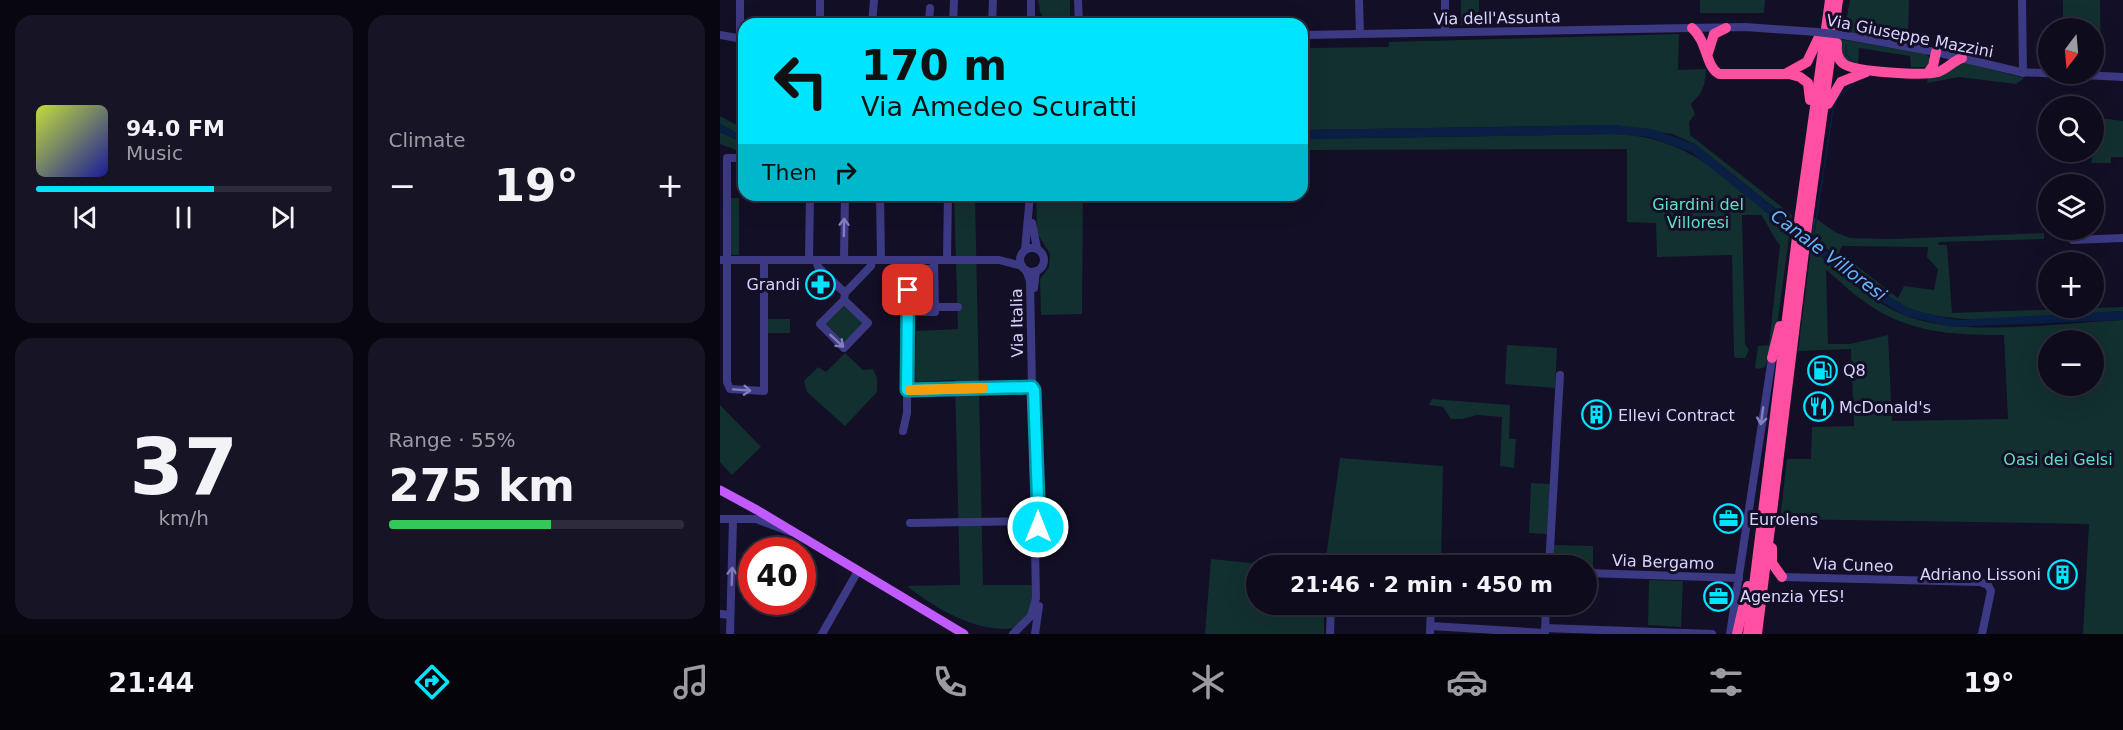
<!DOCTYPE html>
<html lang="en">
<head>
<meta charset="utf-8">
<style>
	body { margin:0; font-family:"DejaVu Sans",sans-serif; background:#171425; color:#f1f3f6; height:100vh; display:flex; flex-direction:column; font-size:22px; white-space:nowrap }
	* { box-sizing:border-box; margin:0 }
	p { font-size:20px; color:#9b9ba3 }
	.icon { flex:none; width:33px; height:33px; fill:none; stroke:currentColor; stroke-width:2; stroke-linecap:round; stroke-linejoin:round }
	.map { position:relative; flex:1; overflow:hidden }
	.side { display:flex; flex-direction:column; gap:15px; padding:15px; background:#08060f; width:720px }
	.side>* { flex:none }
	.banner { position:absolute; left:18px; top:18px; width:570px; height:183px; border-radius:18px; box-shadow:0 6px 24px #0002,0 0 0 2px #2e2b3b; background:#00e5ff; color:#111; overflow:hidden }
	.needle { width:39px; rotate:196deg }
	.controls { position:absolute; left:1318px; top:18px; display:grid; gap:12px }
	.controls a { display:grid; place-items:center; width:66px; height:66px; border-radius:50%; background:#0e0b1c; box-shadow:0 6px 24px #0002,0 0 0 2px #2e2b3b; font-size:30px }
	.speed { position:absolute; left:18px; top:537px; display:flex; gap:12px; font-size:30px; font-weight:700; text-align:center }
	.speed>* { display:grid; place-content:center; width:78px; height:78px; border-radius:50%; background:#0e0b1c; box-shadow:0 6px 24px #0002,0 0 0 2px #2e2b3b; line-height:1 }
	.speed .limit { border:9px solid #d22; background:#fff; color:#111 }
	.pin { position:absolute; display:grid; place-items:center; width:51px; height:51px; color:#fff; margin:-26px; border-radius:12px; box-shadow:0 3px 9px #0006 }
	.me { position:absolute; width:66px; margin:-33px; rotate:0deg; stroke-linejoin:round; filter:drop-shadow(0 0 4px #0008) }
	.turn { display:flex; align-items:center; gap:21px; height:126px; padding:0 24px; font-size:27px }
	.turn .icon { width:78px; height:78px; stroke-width:2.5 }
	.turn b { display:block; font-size:42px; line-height:51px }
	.then { display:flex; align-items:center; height:57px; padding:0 24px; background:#0003; gap:12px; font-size:22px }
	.big { font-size:45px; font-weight:600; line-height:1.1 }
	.side .card { flex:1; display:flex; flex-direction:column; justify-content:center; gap:9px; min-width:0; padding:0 21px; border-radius:18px; background:#171425 }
	.side .dial { align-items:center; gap:0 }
	.dial b { font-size:78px; line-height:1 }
	.song { display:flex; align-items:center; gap:18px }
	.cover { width:72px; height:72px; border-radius:9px; background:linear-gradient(135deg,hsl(70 70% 55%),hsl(240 70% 35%)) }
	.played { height:6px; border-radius:3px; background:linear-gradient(90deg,#00e5ff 60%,#2e2b3b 60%) }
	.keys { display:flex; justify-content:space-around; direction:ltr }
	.heat { display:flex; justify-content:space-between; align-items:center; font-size:33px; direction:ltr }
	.charge { height:9px; border-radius:4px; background:linear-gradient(90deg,#34c759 55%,#2e2b3b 0) }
	.side .tiles { flex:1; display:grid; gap:15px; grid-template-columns:repeat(2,1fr) }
	.trip { position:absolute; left:526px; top:555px; width:351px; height:60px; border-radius:30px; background:#0e0b1c; box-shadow:0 6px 24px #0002,0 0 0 2px #2e2b3b; font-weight:600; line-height:60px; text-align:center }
	.dock { display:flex; height:96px; justify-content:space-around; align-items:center; background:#06040b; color:#9b9ba3 }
	.dock .icon { width:42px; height:42px }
	.dock .selected { color:#00e5ff }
	.dock b { font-size:27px; color:#f1f3f6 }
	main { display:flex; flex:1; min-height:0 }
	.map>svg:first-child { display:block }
	.green { fill:#12302f; fill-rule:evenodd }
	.water { fill:#0a1f44 }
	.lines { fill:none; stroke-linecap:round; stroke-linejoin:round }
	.stream { stroke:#0a1f44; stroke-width:1.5 }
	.minor { stroke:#3d3a85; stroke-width:8 }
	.major { stroke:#c25bff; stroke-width:9 }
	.highway { stroke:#ff4fa3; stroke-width:10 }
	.minor-bridge { stroke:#3d3a85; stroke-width:8 }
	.oneway { stroke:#837fbc }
	.route-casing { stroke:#0095a6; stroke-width:15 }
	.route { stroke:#00e5ff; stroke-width:10 }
	.slow { stroke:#f59e0b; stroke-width:10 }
	.labels { text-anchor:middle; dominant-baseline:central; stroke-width:6; stroke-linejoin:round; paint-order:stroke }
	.street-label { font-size:16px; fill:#d9d4ff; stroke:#130f26 }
	.park-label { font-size:16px; fill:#5fe0c0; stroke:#130f26 }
	.poi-label { font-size:16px; fill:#d9d4ff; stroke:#130f26; text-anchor:start }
	.water-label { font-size:18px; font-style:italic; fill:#62b6ff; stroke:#130f26 }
</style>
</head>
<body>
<main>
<section class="side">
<div class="tiles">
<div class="card">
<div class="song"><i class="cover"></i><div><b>94.0 FM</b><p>Music</p></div></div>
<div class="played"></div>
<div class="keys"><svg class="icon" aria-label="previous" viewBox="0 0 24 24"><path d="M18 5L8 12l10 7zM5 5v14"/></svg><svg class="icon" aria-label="pause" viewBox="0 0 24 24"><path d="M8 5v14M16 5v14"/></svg><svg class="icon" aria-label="next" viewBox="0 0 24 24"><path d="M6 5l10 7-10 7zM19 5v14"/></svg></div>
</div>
<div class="card"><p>Climate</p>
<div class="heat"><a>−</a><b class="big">19°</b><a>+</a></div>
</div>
<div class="card dial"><b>37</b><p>km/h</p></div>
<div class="card"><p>Range · 55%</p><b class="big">275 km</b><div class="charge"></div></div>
</div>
</section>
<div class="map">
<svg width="1403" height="634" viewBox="0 0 1403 634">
	<rect width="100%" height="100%" fill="#130f26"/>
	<g class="green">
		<polygon points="318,0 350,0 350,23 355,24 327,24 320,12"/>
		<rect x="741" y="0" width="18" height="25"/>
		<polygon points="980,0 1045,0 1044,13 980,13"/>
		<polygon points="1130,0 1189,0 1188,37 1200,40 1200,45 1124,31"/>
		<polygon points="1343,0 1380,0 1381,64 1375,64 1374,28 1343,28"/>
		<path d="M959,34L958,70L986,69C985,87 983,92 971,104L975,114L969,122L970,135L1072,215L1071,221L975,144L952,134L894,125L582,130V48L669,47V42Z"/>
		<polygon points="1119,39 1206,54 1211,59 1207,67 1191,67 1190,56 1139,48 1138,66 1122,58"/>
		<polygon points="1242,62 1304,78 1296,84 1239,77 1207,83 1208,76"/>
		<polygon points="0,116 24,129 24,137 0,124"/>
		<polygon points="1380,118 1403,121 1403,157 1391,157 1391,163 1371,163"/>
		<polygon points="0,132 24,143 24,153 0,144"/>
		<path d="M893,134C973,136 1011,184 1070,231L1056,333L1045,367L1038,369L1035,367L1038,346L1049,345L1060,245C1051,235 1049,225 1041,215H1022L1025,344L1029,350L1025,358H1015L1014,354L1012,255L937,257L936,223L907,222V149L582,150V139Z"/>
		<path d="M234,195H255L263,585H315C313,604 310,618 293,628C258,634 213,607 187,586L240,585L235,380L195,382L196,331L238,329Z"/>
		<polygon points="316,195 363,195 362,314 321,315 320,279 329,267 330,254 317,233"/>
		<rect x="10" y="198" width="9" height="57"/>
		<path d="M1094,217L1115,232L1130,238L1172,239L1324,233V239L1219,242L1218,245H1227L1232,313L1403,307V311C1338,315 1232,333 1175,302C1145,286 1119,259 1092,236ZM1122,246L1208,247L1207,257L1218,269L1214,290L1184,286L1178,298L1119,252Z"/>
		<path d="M1091,248C1120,272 1149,301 1184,315C1240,338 1341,323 1403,320V634H1363L1369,524L1060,519L1067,459H1091L1092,427L1134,426L1131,349L1078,351ZM1106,270C1118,279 1129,291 1142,300C1186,333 1232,335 1284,335L1288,419L1172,421L1168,335L1130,344H1108ZM1329,340H1374V386H1329Z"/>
		<polygon points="124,304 144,324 124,345 104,325"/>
		<rect x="48" y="319" width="22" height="14"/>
		<polygon points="787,345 837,348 835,388 785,384"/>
		<polygon points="125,353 143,370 153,369 157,378 157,392 125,426 87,392 84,381 98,367 106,372"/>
		<polygon points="712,399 790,405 789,439 796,439 794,468 780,466 782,417 757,415 742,419 731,419 723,407 709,405"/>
		<polygon points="0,405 41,447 12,475 0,462"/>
		<polygon points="620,458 723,466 721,563 605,565"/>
		<polygon points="811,483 830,484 827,534 809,533"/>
		<polygon points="834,545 873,546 873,567 834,565"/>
		<polygon points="491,559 553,565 537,566 537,604 604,605 604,634 485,634"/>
		<polygon points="929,580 963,581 961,627 928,625"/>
	</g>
	<g class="water">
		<polygon points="0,124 24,137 24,143 0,132"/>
		<polygon points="894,125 932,129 975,144 1148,284 1192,310 1236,320 1403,311 1403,320 1231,327 1183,315 1143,290 971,152 929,137 893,134 582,139 582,130"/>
	</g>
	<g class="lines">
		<g class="stream">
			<polyline points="1126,45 1126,54 1135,63"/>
			<polyline points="1097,241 1097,237 1094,234 1113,109 1118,97 1134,83"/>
		</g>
		<g class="minor">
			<polyline points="20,0 20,68 24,69"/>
			<polyline points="100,0 100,24"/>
			<polyline points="311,0 311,24"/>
			<polyline points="358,0 359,24"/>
			<polyline points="639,0 640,34"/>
			<polyline points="725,0 725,32"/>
			<polyline points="1302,0 1303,73"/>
			<polyline points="152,24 154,0"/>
			<polyline points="209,24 210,8"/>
			<polyline points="233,24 234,0"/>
			<polyline points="272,24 273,0"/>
			<polyline points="0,35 23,39"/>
			<polyline points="582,35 1025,27 1096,32"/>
			<polyline points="1123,35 1216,52 1300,72 1403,77"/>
			<polyline points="24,158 7,158 7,382 10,389 44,391 44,260"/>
			<polyline points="160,195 161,260"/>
			<polyline points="312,223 317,248"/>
			<polyline points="1353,240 1403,238"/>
			<circle cx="312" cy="260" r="12"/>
			<polyline points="305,250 310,195"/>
			<polyline points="0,260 279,260 302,266"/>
			<polyline points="89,260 90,195"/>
			<polyline points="96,260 98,267 125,293 151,266 152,260"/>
			<polyline points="124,260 125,195"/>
			<polyline points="227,260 228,195"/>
			<polyline points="188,268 214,269"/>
			<polyline points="314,288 316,271"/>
			<polyline points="124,300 148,323 124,348 100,324 124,300 125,293"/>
			<polyline points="215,307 238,307"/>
			<polyline points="189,312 215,312 214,260"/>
			<polyline points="187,390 312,387"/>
			<polyline points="183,431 187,413 188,260"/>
			<polyline points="0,519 36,519 71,532"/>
			<polyline points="190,523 316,521"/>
			<polyline points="829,566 840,375"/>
			<polyline points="867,573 1019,578"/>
			<polyline points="1062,577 1260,582 1268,585 1271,591 1262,634"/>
			<polyline points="0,614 10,615"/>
			<polyline points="711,626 825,633"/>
			<polyline points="825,628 992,634"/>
			<polyline points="825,633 826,604"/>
			<polyline points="10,634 13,519"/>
			<polyline points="102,634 138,571"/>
			<polyline points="293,634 311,616 316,598 310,281 306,270"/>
			<polyline points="315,634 319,606"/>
			<polyline points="610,634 611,604"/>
			<polyline points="710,634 711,604"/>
			<polyline points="1010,634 1052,358"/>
		</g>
		<polyline class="major" points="0,490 37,510 244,634"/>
		<g class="highway">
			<path d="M972,28C988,42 985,66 999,74H1069L1080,77L1088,83L1090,100"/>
			<path d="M1117,43C1116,51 1117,59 1124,64C1135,72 1204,76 1218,72C1227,69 1233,61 1242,58"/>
			<polyline points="988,53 994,34 1006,28"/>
			<polyline points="1067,73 1087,62 1100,35"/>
			<polyline points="1208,73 1213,66 1216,52"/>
			<polyline points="1108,104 1121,82 1146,72"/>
			<polyline points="1052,358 1060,326"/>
			<polyline points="1052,548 1052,563 1062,577"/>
			<polyline points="1017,634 1028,586"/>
			<polyline points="1028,634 1079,221 1110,0"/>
			<polyline points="1037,634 1087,227 1118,0"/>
		</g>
		<polyline class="minor-bridge" points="1096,32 1123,35"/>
	</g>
	<defs><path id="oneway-shaft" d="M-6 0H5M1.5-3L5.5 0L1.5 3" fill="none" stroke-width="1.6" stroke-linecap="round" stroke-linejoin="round" transform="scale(1.5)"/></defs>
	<g class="oneway">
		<use href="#oneway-shaft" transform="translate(124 227) rotate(-89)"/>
		<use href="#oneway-shaft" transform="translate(117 341) rotate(43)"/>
		<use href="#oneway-shaft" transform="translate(22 390) rotate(4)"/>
		<use href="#oneway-shaft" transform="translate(1042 416) rotate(98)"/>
		<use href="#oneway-shaft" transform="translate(12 576) rotate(-88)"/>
	</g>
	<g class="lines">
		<defs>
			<polyline id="route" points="188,290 187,390 312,387 314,390 318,499 315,521 318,527"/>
		</defs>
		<use href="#route" class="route-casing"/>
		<use href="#route" class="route"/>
		<polyline class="slow" points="190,390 263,388"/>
	</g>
	<defs>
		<symbol id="pharmacy-ring" viewBox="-11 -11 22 22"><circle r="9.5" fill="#130f26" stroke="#00e5ff" stroke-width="1.5"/><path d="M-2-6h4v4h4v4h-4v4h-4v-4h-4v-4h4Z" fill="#00e5ff"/></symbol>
		<symbol id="fuel-ring" viewBox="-11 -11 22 22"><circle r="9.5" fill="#130f26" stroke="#00e5ff" stroke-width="1.5"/><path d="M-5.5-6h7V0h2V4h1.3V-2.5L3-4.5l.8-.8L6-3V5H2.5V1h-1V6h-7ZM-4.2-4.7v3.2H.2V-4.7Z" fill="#00e5ff"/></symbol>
		<symbol id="restaurant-ring" viewBox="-11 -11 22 22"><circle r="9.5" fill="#130f26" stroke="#00e5ff" stroke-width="1.5"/><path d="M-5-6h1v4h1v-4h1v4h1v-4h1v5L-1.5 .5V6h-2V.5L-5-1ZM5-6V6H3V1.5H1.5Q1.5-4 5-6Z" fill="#00e5ff"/></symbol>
		<symbol id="building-ring" viewBox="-11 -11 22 22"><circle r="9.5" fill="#130f26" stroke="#00e5ff" stroke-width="1.5"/><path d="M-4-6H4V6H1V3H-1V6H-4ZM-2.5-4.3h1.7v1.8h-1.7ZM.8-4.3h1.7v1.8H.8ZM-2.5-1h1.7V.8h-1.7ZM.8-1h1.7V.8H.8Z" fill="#00e5ff"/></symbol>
		<symbol id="office-ring" viewBox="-11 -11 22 22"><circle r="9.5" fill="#130f26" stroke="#00e5ff" stroke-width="1.5"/><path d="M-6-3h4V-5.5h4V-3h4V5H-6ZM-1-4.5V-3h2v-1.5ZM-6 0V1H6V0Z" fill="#00e5ff"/></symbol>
	</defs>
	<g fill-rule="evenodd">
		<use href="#pharmacy-ring" x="84" y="268" width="33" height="33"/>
		<use href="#fuel-ring" x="1086" y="354" width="33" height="33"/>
		<use href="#restaurant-ring" x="1082" y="390" width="33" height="33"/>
		<use href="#building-ring" x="860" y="398" width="33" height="33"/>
		<use href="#office-ring" x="992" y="502" width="33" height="33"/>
		<use href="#building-ring" x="1326" y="558" width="33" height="33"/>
		<use href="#office-ring" x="982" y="580" width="33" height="33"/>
	</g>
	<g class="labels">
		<g class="street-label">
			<text transform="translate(777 18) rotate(-1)">Via dell'Assunta</text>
			<text transform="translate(1190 36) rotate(11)">Via Giuseppe Mazzini</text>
			<text transform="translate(297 323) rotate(-91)">Via Italia</text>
			<text transform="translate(943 562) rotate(2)">Via Bergamo</text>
			<text transform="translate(1133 565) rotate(2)">Via Cuneo</text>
		</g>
		<g class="park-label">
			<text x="978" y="204">Giardini del<tspan x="978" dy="18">Villoresi</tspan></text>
			<text x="1338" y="459">Oasi dei Gelsi</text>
		</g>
		<g class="poi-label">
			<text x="80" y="284" text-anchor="end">Grandi</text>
			<text x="1123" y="370">Q8</text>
			<text x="1119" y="407">McDonald's</text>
			<text x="898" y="415">Ellevi Contract</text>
			<text x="1029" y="519">Eurolens</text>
			<text x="1321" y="574" text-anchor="end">Adriano Lissoni</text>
			<text x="1020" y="596">Agenzia YES!</text>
		</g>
		<g class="water-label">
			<text transform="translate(1109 255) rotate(37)">Canale Villoresi</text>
		</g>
	</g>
</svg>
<div class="controls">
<a><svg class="needle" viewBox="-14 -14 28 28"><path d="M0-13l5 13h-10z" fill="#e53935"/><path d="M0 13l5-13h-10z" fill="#9b9ba3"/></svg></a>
<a><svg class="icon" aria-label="search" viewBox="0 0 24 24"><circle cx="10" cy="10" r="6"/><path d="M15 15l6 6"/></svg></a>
<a><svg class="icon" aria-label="layers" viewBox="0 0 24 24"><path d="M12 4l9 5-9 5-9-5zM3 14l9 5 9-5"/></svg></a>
<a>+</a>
<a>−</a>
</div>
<div class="speed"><div class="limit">40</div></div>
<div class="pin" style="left:188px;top:290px;background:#d93025"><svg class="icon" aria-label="arrive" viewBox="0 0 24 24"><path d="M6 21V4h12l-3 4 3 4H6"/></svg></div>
<svg class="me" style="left:318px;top:527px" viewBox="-20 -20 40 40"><circle r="17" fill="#00e5ff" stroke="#fff" stroke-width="3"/><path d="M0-11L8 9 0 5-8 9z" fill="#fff"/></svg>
<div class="trip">21:46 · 2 min · 450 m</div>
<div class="banner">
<div class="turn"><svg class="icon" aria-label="left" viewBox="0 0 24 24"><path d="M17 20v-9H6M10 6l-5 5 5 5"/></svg><div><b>170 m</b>Via Amedeo Scuratti</div></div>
<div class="then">Then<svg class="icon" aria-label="right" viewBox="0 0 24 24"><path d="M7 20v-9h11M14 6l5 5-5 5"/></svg></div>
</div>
</div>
</main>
<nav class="dock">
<b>21:44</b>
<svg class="icon selected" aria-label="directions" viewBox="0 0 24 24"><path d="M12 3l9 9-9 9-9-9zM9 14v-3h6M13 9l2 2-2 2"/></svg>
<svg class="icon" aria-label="music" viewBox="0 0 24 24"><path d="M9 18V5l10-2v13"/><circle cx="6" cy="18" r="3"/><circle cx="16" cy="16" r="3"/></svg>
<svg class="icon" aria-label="phone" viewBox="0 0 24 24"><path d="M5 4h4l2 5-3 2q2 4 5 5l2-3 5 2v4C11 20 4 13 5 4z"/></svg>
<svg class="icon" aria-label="climate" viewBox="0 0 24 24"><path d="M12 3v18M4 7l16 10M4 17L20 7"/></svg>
<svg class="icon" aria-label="car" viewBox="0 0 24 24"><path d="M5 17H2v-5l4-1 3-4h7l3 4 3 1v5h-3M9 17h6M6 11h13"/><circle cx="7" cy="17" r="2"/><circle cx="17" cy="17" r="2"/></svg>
<svg class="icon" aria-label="filters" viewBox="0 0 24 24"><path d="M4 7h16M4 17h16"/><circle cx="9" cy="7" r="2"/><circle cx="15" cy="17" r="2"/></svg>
<b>19°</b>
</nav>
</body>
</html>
